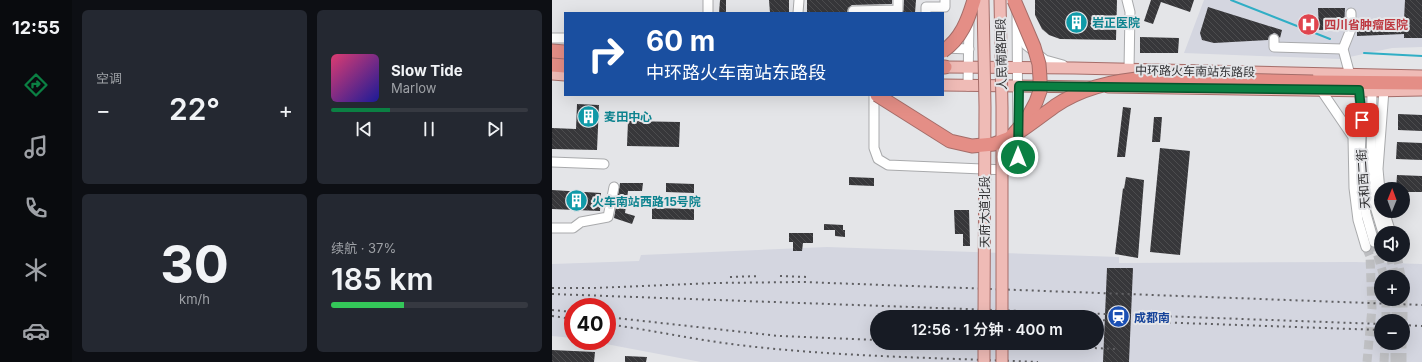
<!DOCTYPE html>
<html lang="zh">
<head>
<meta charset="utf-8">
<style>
	body { margin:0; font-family:Inter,"Noto Sans SC",sans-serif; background:#242831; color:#f1f3f6; height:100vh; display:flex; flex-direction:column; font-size:15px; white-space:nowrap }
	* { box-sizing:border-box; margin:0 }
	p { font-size:13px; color:#9ea1a6 }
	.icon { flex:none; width:22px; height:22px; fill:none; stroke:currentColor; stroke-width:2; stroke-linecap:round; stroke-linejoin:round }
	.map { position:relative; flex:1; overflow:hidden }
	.side { display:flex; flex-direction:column; gap:10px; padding:10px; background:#0d0f14; width:480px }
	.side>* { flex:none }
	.guide { position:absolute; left:12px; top:12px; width:380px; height:84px; border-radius:0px; box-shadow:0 4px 16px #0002; background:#1a4fa0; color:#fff; overflow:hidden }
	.needle { width:26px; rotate:1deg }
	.fabs { position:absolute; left:822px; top:182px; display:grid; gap:8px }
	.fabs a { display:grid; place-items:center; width:36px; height:36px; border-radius:50%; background:#171b24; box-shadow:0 4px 16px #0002; font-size:20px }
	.speed { position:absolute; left:12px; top:298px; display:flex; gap:8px; font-size:20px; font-weight:700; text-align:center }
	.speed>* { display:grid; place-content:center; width:52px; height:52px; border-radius:50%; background:#171b24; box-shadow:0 4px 16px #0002; line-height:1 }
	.speed .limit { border:6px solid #d22; background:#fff; color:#111 }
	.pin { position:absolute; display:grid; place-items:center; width:34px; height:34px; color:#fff; margin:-17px; border-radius:8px; box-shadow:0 2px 6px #0006 }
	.me { position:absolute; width:44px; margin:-22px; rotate:0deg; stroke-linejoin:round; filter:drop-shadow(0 0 3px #0008) }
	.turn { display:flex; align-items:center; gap:14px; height:84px; padding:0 16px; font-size:18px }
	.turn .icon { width:52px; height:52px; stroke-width:2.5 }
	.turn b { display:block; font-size:28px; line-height:34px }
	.big { font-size:30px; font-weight:600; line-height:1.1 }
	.side .tile { flex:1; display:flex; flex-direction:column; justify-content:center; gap:6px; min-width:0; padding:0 14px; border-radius:6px; background:#242831 }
	.side .dial { align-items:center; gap:0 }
	.dial b { font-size:52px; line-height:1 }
	.song { display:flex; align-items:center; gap:12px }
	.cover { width:48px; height:48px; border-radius:6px; background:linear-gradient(135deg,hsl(340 70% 55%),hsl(240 70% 35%)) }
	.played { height:4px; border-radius:2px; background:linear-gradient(90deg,#0b8043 30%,#363941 30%) }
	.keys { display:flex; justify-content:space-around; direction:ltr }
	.heat { display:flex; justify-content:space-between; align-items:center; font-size:22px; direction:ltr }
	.charge { height:6px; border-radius:3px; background:linear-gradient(90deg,#34c759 37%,#363941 0) }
	.side .tiles { flex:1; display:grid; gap:10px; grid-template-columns:repeat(2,1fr) }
	.trip { position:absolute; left:318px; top:310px; width:234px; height:40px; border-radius:20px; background:#171b24; box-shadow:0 4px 16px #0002; font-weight:600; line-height:40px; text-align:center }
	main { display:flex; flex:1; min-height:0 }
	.dock { display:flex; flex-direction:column; width:72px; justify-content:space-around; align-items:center; background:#090b0e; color:#9ea1a6 }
	.dock .icon { width:28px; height:28px }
	.dock .active { color:#0b8043 }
	.dock b { font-size:18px; color:#f1f3f6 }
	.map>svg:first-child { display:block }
	.built { fill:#d4d6e0; fill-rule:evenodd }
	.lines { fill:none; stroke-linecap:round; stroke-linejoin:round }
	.stream { stroke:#30aec5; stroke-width:2 }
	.building { fill:url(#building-back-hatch) }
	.minor-tunnel { stroke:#c0c1c4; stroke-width:9; stroke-dasharray:9 4.5; stroke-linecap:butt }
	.minor-casing { stroke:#a9aaac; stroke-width:11 }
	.major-casing { stroke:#a56d69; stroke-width:13 }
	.highway-casing { stroke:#a56d69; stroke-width:15 }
	.minor { stroke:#fff; stroke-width:9 }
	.major { stroke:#efbbb6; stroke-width:11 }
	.highway { stroke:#e48e86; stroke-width:13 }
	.rail { stroke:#5f5f62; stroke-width:2; stroke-dasharray:2 4; stroke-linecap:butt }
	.major-bridge-casing { stroke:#a56d69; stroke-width:13; stroke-linecap:butt }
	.highway-bridge-casing { stroke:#a56d69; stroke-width:15; stroke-linecap:butt }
	.major-bridge { stroke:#efbbb6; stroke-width:11 }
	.highway-bridge { stroke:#e48e86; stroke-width:13 }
	.route-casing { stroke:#07532c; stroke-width:10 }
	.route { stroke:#0b8043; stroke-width:7 }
	.labels { text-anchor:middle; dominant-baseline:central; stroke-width:4; stroke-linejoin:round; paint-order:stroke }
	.culture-label { font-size:12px; font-weight:bold; fill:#0d838f; stroke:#e4e5e8; text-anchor:start }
	.health-label { font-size:12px; font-weight:bold; fill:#be3a42; stroke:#e4e5e8; text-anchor:start }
	.street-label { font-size:12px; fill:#313133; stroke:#e4e5e8 }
	.transit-label { font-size:12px; font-weight:bold; fill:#164399; stroke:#e4e5e8; text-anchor:start }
</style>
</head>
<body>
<main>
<nav class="dock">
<b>12:55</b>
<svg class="icon active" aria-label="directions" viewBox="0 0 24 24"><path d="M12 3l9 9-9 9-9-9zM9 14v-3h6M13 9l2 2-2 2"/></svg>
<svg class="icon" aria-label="music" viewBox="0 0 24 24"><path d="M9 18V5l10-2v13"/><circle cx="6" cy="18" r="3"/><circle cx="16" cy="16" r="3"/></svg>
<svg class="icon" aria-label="phone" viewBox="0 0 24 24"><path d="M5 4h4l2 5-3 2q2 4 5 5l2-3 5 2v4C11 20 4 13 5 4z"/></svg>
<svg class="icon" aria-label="climate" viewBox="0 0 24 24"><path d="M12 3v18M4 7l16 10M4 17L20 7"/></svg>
<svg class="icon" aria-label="car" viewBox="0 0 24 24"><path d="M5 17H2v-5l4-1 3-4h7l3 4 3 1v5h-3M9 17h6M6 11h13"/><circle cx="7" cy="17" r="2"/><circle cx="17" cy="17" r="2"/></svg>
</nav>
<section class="side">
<div class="tiles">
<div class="tile"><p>空调</p>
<div class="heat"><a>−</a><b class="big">22°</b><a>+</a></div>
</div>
<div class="tile">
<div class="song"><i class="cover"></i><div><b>Slow Tide</b><p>Marlow</p></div></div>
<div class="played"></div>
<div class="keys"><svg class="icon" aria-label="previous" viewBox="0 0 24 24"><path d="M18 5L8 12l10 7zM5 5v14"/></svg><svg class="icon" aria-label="pause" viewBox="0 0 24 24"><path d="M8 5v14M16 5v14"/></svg><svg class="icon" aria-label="next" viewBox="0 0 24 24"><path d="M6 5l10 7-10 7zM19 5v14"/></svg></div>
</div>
<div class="tile dial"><b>30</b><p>km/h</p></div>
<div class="tile"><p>续航 · 37%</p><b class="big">185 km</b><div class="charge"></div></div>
</div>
</section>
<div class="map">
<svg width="870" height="362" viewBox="0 0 870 362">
	<defs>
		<pattern id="building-back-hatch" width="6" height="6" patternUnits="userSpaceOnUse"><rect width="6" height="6" fill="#37373a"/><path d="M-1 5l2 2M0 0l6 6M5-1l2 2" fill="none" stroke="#4c4c4e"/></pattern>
	</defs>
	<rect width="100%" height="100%" fill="#e4e5e8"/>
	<g class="built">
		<polygon points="652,0 870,0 870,47 840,48 788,59 632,53"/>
		<path d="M275,247L567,257V263L803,262L870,264V362H149L38,341H55V307H21V338L0,336V264L87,261L89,255ZM829,277H851V299H829ZM325,317H545V343H325ZM829,321H851V343H829Z"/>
	</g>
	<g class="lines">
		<g class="stream">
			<polyline points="679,0 778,39"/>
			<polyline points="812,53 870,56"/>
		</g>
	</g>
	<g class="building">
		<polygon points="168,0 174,0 174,13 167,13"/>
		<polygon points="217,0 237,0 237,13 218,13"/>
		<polygon points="255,0 340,0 340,4 300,5 296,8 295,13 255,13"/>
		<polygon points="352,0 364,0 363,13 351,13"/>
		<polygon points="483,0 565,0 564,40 508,39 497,35 490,29 483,15"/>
		<polygon points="599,0 642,0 638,12 609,2 601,24 592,21"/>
		<polygon points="853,0 870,0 870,38 852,38 852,34 805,36 805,22 852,20"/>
		<polygon points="656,7 730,30 728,38 725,34 722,33 717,36 716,40 662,43 650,40 648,33"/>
		<polygon points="766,8 793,8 792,29 767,30"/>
		<polygon points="588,37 627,38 626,53 588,53"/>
		<polygon points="25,104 47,105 45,150 0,149 0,128 24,129"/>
		<polygon points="571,107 579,108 573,157 565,157"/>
		<polygon points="846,114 870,115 870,131 846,130"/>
		<polygon points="602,117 610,117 608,142 600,142"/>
		<polygon points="76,121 128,122 127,147 75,146"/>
		<polygon points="845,142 870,143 870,160 844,159"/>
		<polygon points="608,148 638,151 628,255 598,252"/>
		<polygon points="845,175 870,176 870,192 851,192 851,189 844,189"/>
		<polygon points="297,177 322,178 322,186 297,185"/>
		<polygon points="574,177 592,180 586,258 563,254 571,188 572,189"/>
		<polygon points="68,183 91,183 90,191 76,191 73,213 83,216 80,224 62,218"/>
		<polygon points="114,183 142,184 142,193 114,192"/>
		<polygon points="0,190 49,193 48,211 0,209"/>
		<polygon points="100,208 142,209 142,220 100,219"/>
		<polygon points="402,210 417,210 418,246 411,246 411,234 403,234"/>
		<polygon points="272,224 291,225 291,230 293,230 293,237 283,236 283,230 272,230"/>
		<polygon points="237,233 261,233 261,243 251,243 250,251 241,251 241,242 237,242"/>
		<polygon points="555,268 581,268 577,362 551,362"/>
		<polygon points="0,350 43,352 42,362 0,362"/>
		<polygon points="73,356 95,357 94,362 73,362"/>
	</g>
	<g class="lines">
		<g class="minor-tunnel">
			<polyline points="822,242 832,277"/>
			<polyline points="814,247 818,256 820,308 815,362"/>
			<polyline points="838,255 843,277"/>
			<polyline points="845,255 849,277"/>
			<polyline points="834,321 834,299"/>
			<polyline points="844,321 844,299"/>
			<polyline points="851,321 851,286"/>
			<polyline points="832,362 833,343"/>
			<polyline points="843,362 843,343"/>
			<polyline points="850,362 850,343"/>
		</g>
		<defs>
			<g id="minor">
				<polyline points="156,0 156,13"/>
				<polyline points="575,0 578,12 577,69"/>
				<polyline points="301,11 346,10 346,0"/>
				<polyline points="246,13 247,0"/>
				<polyline points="374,13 374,7 393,7 393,0"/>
				<polyline points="466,31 474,45 493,60 511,65"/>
				<polyline points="0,38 13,38"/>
				<polyline points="722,39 722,47 791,49"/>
				<polyline points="392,48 417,49"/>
				<polyline points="798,75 791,49 799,29 799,13"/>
				<polyline points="416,86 417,19"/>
				<polyline points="769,90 801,137 802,188 806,220 814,247"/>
				<polyline points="807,90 810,119 808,155 810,184 814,214 822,242"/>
				<polyline points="820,91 819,173 821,200 831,233"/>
				<polyline points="322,95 322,148 326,159 336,165 454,170 463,166 466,157 465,12"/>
				<polyline points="0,162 52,164"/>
				<polyline points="829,202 826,169 832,90"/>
				<polyline points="832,211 839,233"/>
				<polyline points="0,228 21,228 29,222 56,217 62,187"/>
			</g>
			<g id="major">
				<polyline points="391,67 522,68 870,76"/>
				<polyline points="0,74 13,75"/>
				<polyline points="391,85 538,87"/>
				<polyline points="556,87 820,91 870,90"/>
			</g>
			<g id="highway">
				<polyline points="0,51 13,52"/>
				<polyline points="0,65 13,66"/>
				<polyline points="391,67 393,67"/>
				<polyline points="761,82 870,83"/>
			</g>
		</defs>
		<use href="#minor" class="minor-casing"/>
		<use href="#major" class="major-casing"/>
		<use href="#highway" class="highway-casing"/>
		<use href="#minor" class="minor"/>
		<use href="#major" class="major"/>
		<use href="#highway" class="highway"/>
		<g class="rail">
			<polyline points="228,276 256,277"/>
			<polyline points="178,277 208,276"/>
			<polyline points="0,288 41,288 161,283 251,282 870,305"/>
			<polyline points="0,294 829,324"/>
			<polyline points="0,310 21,312"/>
			<polyline points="398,315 464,317"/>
			<polyline points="0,316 21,319"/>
			<polyline points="55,317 227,336 325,340"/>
			<polyline points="545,320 829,330"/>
			<path d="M55,324C105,331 154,342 204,347C298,357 392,358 486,362"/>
			<polyline points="851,325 870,326"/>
			<polyline points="417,343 565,349"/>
		</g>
		<defs>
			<g id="major-bridge">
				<polyline points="431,0 433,107 432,317"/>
				<polyline points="448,0 450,107 450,317"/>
				<polyline points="432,362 432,343"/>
				<polyline points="450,362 450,343"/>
			</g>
			<g id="highway-bridge">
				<path d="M391,51C409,39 416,20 422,0"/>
				<polyline points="325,95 398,141 420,146 442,144 458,138 475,119 484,102 488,91 488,78 487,64 482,47 462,0"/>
				<path d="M458,138C474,128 488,117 503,106C531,87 564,80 597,78L761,82"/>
			</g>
		</defs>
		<use href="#major-bridge" class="major-bridge-casing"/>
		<use href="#highway-bridge" class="highway-bridge-casing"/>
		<use href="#major-bridge" class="major-bridge"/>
		<use href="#highway-bridge" class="highway-bridge"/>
	</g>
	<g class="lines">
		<defs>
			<polyline id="route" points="466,157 467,86 807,90 810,120"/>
		</defs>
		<use href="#route" class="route-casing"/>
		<use href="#route" class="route"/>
	</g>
	<defs>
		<symbol id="building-disc" viewBox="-11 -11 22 22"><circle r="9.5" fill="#0f9aa8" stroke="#e4e5e8"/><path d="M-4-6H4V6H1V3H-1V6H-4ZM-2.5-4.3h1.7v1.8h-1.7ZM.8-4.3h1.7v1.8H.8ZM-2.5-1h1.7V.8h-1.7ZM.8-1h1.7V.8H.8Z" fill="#fff"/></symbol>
		<symbol id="hospital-disc" viewBox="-11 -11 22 22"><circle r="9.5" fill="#e0444e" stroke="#e4e5e8"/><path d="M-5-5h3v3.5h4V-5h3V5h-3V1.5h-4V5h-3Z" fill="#fff"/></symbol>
		<symbol id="station-disc" viewBox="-11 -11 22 22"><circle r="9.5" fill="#1a4fb4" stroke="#e4e5e8"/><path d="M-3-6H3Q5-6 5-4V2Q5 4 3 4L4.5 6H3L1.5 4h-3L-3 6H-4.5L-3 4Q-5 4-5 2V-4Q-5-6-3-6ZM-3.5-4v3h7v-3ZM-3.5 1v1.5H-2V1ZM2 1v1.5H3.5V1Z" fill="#fff"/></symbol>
	</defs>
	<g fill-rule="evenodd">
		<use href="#building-disc" x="512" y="10" width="25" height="25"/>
		<use href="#hospital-disc" x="744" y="12" width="25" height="25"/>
		<use href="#building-disc" x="24" y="104" width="25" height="25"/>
		<use href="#building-disc" x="12" y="188" width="25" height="25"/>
		<use href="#station-disc" x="554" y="304" width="25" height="25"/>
	</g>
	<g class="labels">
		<g class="culture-label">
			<text x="540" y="22">岩正医院</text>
			<text x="52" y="116">麦田中心</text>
			<text x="40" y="201">火车南站西路15号院</text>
		</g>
		<g class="health-label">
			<text x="772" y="24">四川省肿瘤医院</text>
		</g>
		<g class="street-label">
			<text transform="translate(449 54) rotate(-91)">人民南路四段</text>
			<text transform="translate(643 71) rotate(1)">中环路火车南站东路段</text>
			<text transform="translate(811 179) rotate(-94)">天和西二街</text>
			<text transform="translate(432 212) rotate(-90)">天府大道北段</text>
		</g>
		<g class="transit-label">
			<text x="582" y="317">成都南</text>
		</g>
	</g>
</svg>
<div class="fabs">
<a><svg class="needle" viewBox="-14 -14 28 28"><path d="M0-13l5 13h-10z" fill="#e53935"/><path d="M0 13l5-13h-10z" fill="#9ea1a6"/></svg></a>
<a><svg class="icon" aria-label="sound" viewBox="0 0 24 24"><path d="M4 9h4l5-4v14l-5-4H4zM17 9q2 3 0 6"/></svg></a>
<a>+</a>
<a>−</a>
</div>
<div class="speed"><div class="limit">40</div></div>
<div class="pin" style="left:810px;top:120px;background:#d93025"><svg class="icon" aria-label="arrive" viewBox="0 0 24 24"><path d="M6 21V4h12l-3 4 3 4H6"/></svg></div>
<svg class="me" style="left:466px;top:157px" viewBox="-20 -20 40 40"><circle r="17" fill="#0b8043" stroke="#fff" stroke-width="3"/><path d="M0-11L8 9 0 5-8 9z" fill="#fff"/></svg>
<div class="trip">12:56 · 1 分钟 · 400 m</div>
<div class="guide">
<div class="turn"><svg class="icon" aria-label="right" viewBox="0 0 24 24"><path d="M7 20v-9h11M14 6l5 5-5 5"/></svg><div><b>60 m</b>中环路火车南站东路段</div></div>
</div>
</div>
</main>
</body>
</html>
